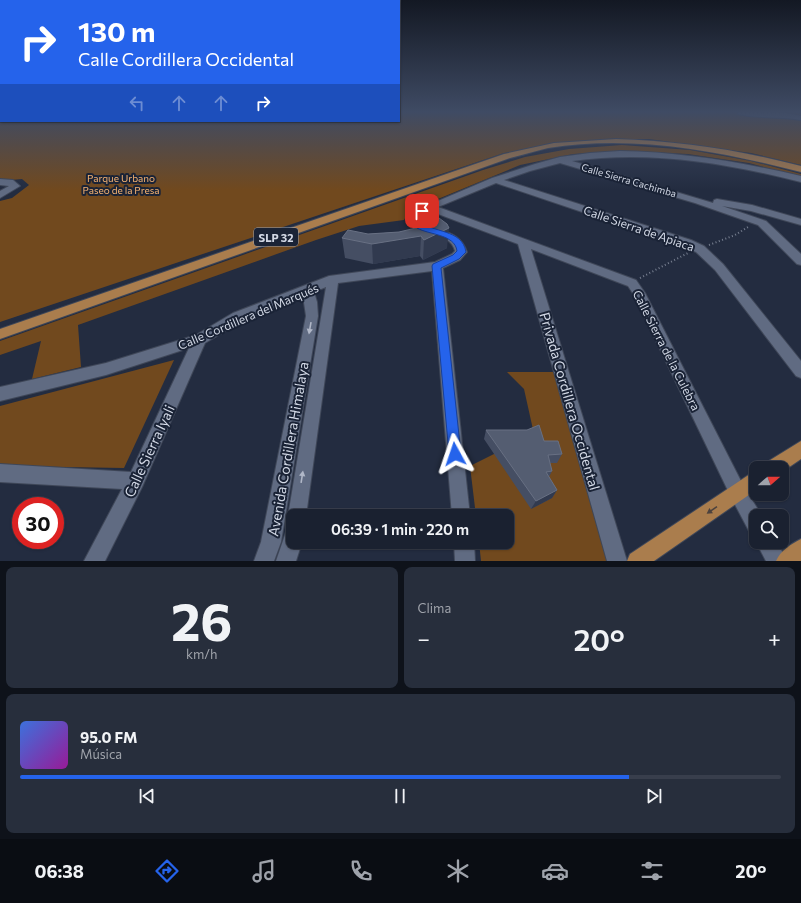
<!DOCTYPE html>
<html lang="es">
<head>
<meta charset="utf-8">
<style>
	body { margin:0; font-family:Commissioner,sans-serif; background:#272e3c; color:#f1f3f6; height:100vh; display:flex; flex-direction:column; font-size:15px; white-space:nowrap }
	* { box-sizing:border-box; margin:0 }
	p { font-size:13px; color:#9fa3ab }
	.icon { flex:none; width:22px; height:22px; fill:none; stroke:currentColor; stroke-width:2; stroke-linecap:round; stroke-linejoin:round }
	.map { position:relative; height:561px; overflow:hidden }
	.panel { display:flex; flex-direction:column; gap:6px; padding:6px; background:#0e121a; flex:1 }
	.panel>* { flex:none }
	.banner { position:absolute; left:0px; top:0px; width:400px; height:122px; box-shadow:0 1px 3px #0004,0 0 0 1px #383e4c; background:#2563eb; color:#fff; overflow:hidden }
	.needle { width:26px; rotate:70deg }
	.fabs { position:absolute; left:749px; top:461px; display:grid; gap:8px }
	.fabs a { display:grid; place-items:center; width:40px; height:40px; border-radius:8px; background:#1a2130; box-shadow:0 1px 3px #0004,0 0 0 1px #383e4c; font-size:20px }
	.speed { position:absolute; left:12px; top:497px; display:flex; gap:8px; font-size:20px; font-weight:700; text-align:center }
	.speed>* { display:grid; place-content:center; width:52px; height:52px; border-radius:50%; background:#1a2130; box-shadow:0 1px 3px #0004,0 0 0 1px #383e4c; line-height:1 }
	.speed .limit { border:6px solid #d22; background:#fff; color:#111 }
	.pin { position:absolute; display:grid; place-items:center; width:34px; height:34px; color:#fff; margin:-17px; border-radius:8px; box-shadow:0 2px 6px #0006 }
	.me { position:absolute; width:44px; margin:-22px; rotate:355deg; stroke-linejoin:round; filter:drop-shadow(0 0 3px #0008) }
	.turn { display:flex; align-items:center; gap:14px; height:84px; padding:0 12px; font-size:18px }
	.turn .icon { width:52px; height:52px; stroke-width:2.5 }
	.turn b { display:block; font-size:28px; line-height:34px }
	.lanes { display:flex; align-items:center; height:38px; padding:0 12px; background:#0003; justify-content:center; gap:20px; direction:ltr }
	.lanes .off { opacity:.35 }
	.big { font-size:30px; font-weight:600; line-height:1.1 }
	.panel .widget { flex:1; display:flex; flex-direction:column; justify-content:center; gap:6px; min-width:0; padding:0 14px; border-radius:8px; background:#272e3c }
	.panel .dial { align-items:center; gap:0 }
	.dial b { font-size:52px; line-height:1 }
	.song { display:flex; align-items:center; gap:12px }
	.cover { width:48px; height:48px; border-radius:6px; background:linear-gradient(135deg,hsl(220 70% 55%),hsl(300 70% 35%)) }
	.played { height:4px; border-radius:2px; background:linear-gradient(90deg,#2563eb 80%,#383e4c 80%) }
	.keys { display:flex; justify-content:space-around; direction:ltr }
	.heat { display:flex; justify-content:space-between; align-items:center; font-size:22px; direction:ltr }
	.panel .tiles { flex:1; display:grid; gap:6px; grid-template-columns:1fr 1fr }
	.widget:last-child { grid-column:span 2 }
	.trip { position:absolute; left:286px; top:509px; width:228px; height:40px; border-radius:8px; background:#1a2130; box-shadow:0 1px 3px #0004,0 0 0 1px #383e4c; font-weight:600; line-height:40px; text-align:center }
	.tabs { display:flex; height:64px; justify-content:space-around; align-items:center; background:#0a0d13; color:#9fa3ab }
	.tabs .icon { width:28px; height:28px }
	.tabs .selected { color:#2563eb }
	.tabs b { font-size:18px; color:#f1f3f6 }
	.map>svg:first-child { display:block }
	.green { fill:#71491e }
	.lines { fill:none; stroke-linecap:round; stroke-linejoin:round }
	.minor-casing { stroke:#3f4758; stroke-width:2 }
	.major-casing { stroke:#3f4758; stroke-width:2 }
	.path { stroke:#767e8f; stroke-width:2; stroke-dasharray:1 2.5; stroke-linecap:butt }
	.minor { fill:#606b82; fill-rule:evenodd }
	.major { fill:#aa7d4d; fill-rule:evenodd }
	.wall { fill:#454e63 }
	.shaded-wall { fill:#313a4f }
	.building { fill:#545d71; stroke:#687083 }
	.oneway { fill:#b0b7c7 }
	.oneway2 { fill:#4c423e }
	.route { fill:#2563eb; stroke:#184099 }
	.labels { text-anchor:middle; dominant-baseline:central; stroke-width:4; stroke-linejoin:round; paint-order:stroke }
	.far-park-label { font-size:10px; fill:#f7b473; stroke:#1a2336 }
	.far-street-label { font-size:10px; fill:#d2d8e5; stroke:#1a2336 }
	.shield { fill:#1a2336; stroke:#9ba2b0; stroke-width:1 }
	.shield-label { font-size:11px; font-weight:bold; fill:#d2d8e5 }
	.street-label { font-size:12px; fill:#d2d8e5; stroke:#1a2336 }
	.near-street-label { font-size:14px; fill:#d2d8e5; stroke:#1a2336 }
</style>
</head>
<body>
<div class="map">
<svg width="801" height="561" viewBox="0 0 801 561">
	<rect width="100%" height="100%" fill="#232c40"/>
	<g class="green">
		<polygon points="0,112 1,121 399,121 399,112 801,112 801,165 751,153 649,139 610,139 504,153 0,322 0,201 12,198 29,185 22,179 0,181"/>
		<polygon points="622,145 690,150 751,161 801,174 801,177 749,163 688,154 627,151 573,154 520,165 409,211 404,220 359,226 316,240 78,325 81,367 32,379 41,341 0,355 0,341 483,170 525,157 569,149"/>
		<polygon points="174,360 124,468 0,466 0,406"/>
		<polygon points="507,372 555,372 610,561 481,561 479,542 507,542 507,516 476,516 470,466 534,434 524,389"/>
	</g>
	<g class="lines">
		<defs>
			<g id="minor">
				<path d="M737,112L786,113L801,116V120C780,116 759,119 738,114Z"/>
				<path d="M620,151C682,152 741,162 801,176V182C726,163 649,150 572,161L713,203L714,200L717,199L752,205L801,219V225L751,211L722,206L766,221L801,254V265L797,264L758,225L695,203L560,163L530,171L504,180L691,240L704,246L723,264L801,361V378L796,376L715,270L696,252L683,246L496,183L438,207L636,280L645,293L744,487L762,516H756V533L749,531L732,499L634,295L628,286L531,249L627,561H607L518,244L430,211L421,216L420,220C437,233 459,228 467,252L460,260L443,268L470,516H452L432,271L338,283L306,516H293V524L290,523L288,516L326,287L314,292L317,302L318,316L281,542L274,561H254L261,542L306,316L303,296L243,321L205,343L142,487L105,561H84L122,489L0,482V464L131,472L189,348L106,375L0,401V387L106,363L196,335L233,313L329,276L435,262L452,254L455,251C450,231 421,236 410,221L411,215L419,209L492,178L535,164L560,157L590,153Z"/>
				<polygon points="0,179 13,180 20,186 0,198 0,191 9,186 0,185"/>
				<polygon points="293,529 293,542 302,542 296,561 276,561 286,532"/>
				<polygon points="454,542 474,542 475,561 455,561"/>
				<polygon points="756,542 777,542 787,561 766,561"/>
			</g>
			<g id="major">
				<path d="M616,139C680,141 740,150 801,166V172C719,151 633,134 548,148C535,151 523,155 510,158L0,339V329L504,154L554,143Z"/>
				<polygon points="801,441 801,459 782,472 782,468 764,468 767,462"/>
				<polygon points="756,471 756,490 654,561 627,561 630,554 750,474"/>
				<path d="M801,539V561H776C780,551 791,544 801,539Z"/>
			</g>
		</defs>
		<use href="#minor" class="minor-casing"/>
		<use href="#major" class="major-casing"/>
		<g class="path">
			<polyline points="709,245 735,235 748,227"/>
			<polyline points="640,278 688,253"/>
		</g>
		<use href="#minor" class="minor"/>
		<use href="#major" class="major"/>
	</g>
	<g class="wall">
		<polygon points="789,112 801,112 801,114"/>
		<polygon points="447,224 447,248 423,260 420,256 373,264 345,258 342,238 368,234 399,232"/>
		<polygon points="486,430 544,441 562,454 557,463 550,463 552,471 549,477 557,490 552,498 531,509 484,439"/>
	</g>
	<g class="shaded-wall">
		<polygon points="449,228 447,248 423,260 424,240"/>
		<polygon points="421,236 420,256 373,264 372,244"/>
		<polygon points="557,490 552,498 531,509 536,501"/>
	</g>
	<g class="building">
		<polygon points="439,218 447,224 449,228 424,240 421,236 372,244 342,238 348,230 368,234 399,232 420,227"/>
		<polygon points="539,425 544,441 558,441 562,454 548,455 552,471 546,472 557,490 536,501 486,430 527,430"/>
	</g>
	<defs><path id="oneway-solid" d="M-6-.8H1V-3.2L6.5 0L1 3.2V.8H-6Z"/></defs>
	<g class="oneway">
		<use href="#oneway-solid" transform="translate(310 328) rotate(100)"/>
		<use href="#oneway-solid" transform="translate(302 477) rotate(-81)"/>
	</g>
	<use class="oneway2" href="#oneway-solid" transform="translate(712 510) rotate(146)"/>
	<linearGradient id="sky" x2="0" y2="1"><stop stop-color="#131823"/><stop offset="0.59" stop-color="#3f4b64"/><stop offset="1" stop-color="#3f4b64" stop-opacity="0"/></linearGradient>
	<rect width="801" height="190" fill="url(#sky)"/>
	<path class="route" d="M422,208L426,211L419,216V220C432,234 462,228 466,252L459,259L441,268L461,454L459,458L455,460L450,458L449,454L432,266L433,264L453,255L457,251C455,234 429,235 417,228C415,226 413,223 411,221L413,213Z"/>
	<g class="labels">
		<g class="far-park-label">
			<text x="121" y="178">Parque Urbano<tspan x="121" dy="12">Paseo de la Presa</tspan></text>
		</g>
		<g class="far-street-label">
			<text transform="translate(629 180) rotate(16)">Calle Sierra Cachimba</text>
		</g>
		<rect class="shield" x="254" y="228" width="44" height="18" rx="3"/>
		<g class="shield-label">
			<text x="276" y="237">SLP 32</text>
		</g>
		<g class="street-label">
			<text transform="translate(639 228) rotate(19)">Calle Sierra de Apiaca</text>
			<text transform="translate(248 316) rotate(-23)">Calle Cordillera del Marqués</text>
			<text transform="translate(667 350) rotate(63)">Calle Sierra de la Culebra</text>
		</g>
		<g class="near-street-label">
			<text transform="translate(570 401) rotate(74)">Privada Cordillera Occidental</text>
			<text transform="translate(288 449) rotate(-80)">Avenida Cordillera Himalaya</text>
			<text transform="translate(149 451) rotate(-65)">Calle Sierra Iyali</text>
		</g>
	</g>
</svg>
<div class="fabs">
<a><svg class="needle" viewBox="-14 -14 28 28"><path d="M0-13l5 13h-10z" fill="#e53935"/><path d="M0 13l5-13h-10z" fill="#9fa3ab"/></svg></a>
<a><svg class="icon" aria-label="search" viewBox="0 0 24 24"><circle cx="10" cy="10" r="6"/><path d="M15 15l6 6"/></svg></a>
</div>
<div class="speed"><div class="limit">30</div></div>
<div class="pin" style="left:422px;top:211px;background:#d93025"><svg class="icon" aria-label="arrive" viewBox="0 0 24 24"><path d="M6 21V4h12l-3 4 3 4H6"/></svg></div>
<svg class="me" style="left:455px;top:454px" viewBox="-20 -20 40 40"><path d="M0-17L14 15 0 8-14 15z" fill="#2563eb" stroke="#fff" stroke-width="4"/></svg>
<div class="trip">06:39 · 1 min · 220 m</div>
<div class="banner">
<div class="turn"><svg class="icon" aria-label="right" viewBox="0 0 24 24"><path d="M7 20v-9h11M14 6l5 5-5 5"/></svg><div><b>130 m</b>Calle Cordillera Occidental</div></div>
<div class="lanes"><svg class="icon off" aria-label="left" viewBox="0 0 24 24"><path d="M17 20v-9H6M10 6l-5 5 5 5"/></svg><svg class="icon off" aria-label="ahead" viewBox="0 0 24 24"><path d="M12 20V5M6 11l6-6 6 6"/></svg><svg class="icon off" aria-label="ahead" viewBox="0 0 24 24"><path d="M12 20V5M6 11l6-6 6 6"/></svg><svg class="icon" aria-label="right" viewBox="0 0 24 24"><path d="M7 20v-9h11M14 6l5 5-5 5"/></svg></div>
</div>
</div>
<section class="panel">
<div class="tiles">
<div class="widget dial"><b>26</b><p>km/h</p></div>
<div class="widget"><p>Clima</p>
<div class="heat"><a>−</a><b class="big">20°</b><a>+</a></div>
</div>
<div class="widget">
<div class="song"><i class="cover"></i><div><b>95.0 FM</b><p>Música</p></div></div>
<div class="played"></div>
<div class="keys"><svg class="icon" aria-label="previous" viewBox="0 0 24 24"><path d="M18 5L8 12l10 7zM5 5v14"/></svg><svg class="icon" aria-label="pause" viewBox="0 0 24 24"><path d="M8 5v14M16 5v14"/></svg><svg class="icon" aria-label="next" viewBox="0 0 24 24"><path d="M6 5l10 7-10 7zM19 5v14"/></svg></div>
</div>
</div>
</section>
<nav class="tabs">
<b>06:38</b>
<svg class="icon selected" aria-label="directions" viewBox="0 0 24 24"><path d="M12 3l9 9-9 9-9-9zM9 14v-3h6M13 9l2 2-2 2"/></svg>
<svg class="icon" aria-label="music" viewBox="0 0 24 24"><path d="M9 18V5l10-2v13"/><circle cx="6" cy="18" r="3"/><circle cx="16" cy="16" r="3"/></svg>
<svg class="icon" aria-label="phone" viewBox="0 0 24 24"><path d="M5 4h4l2 5-3 2q2 4 5 5l2-3 5 2v4C11 20 4 13 5 4z"/></svg>
<svg class="icon" aria-label="climate" viewBox="0 0 24 24"><path d="M12 3v18M4 7l16 10M4 17L20 7"/></svg>
<svg class="icon" aria-label="car" viewBox="0 0 24 24"><path d="M5 17H2v-5l4-1 3-4h7l3 4 3 1v5h-3M9 17h6M6 11h13"/><circle cx="7" cy="17" r="2"/><circle cx="17" cy="17" r="2"/></svg>
<svg class="icon" aria-label="filters" viewBox="0 0 24 24"><path d="M4 7h16M4 17h16"/><circle cx="9" cy="7" r="2"/><circle cx="15" cy="17" r="2"/></svg>
<b>20°</b>
</nav>
</body>
</html>
